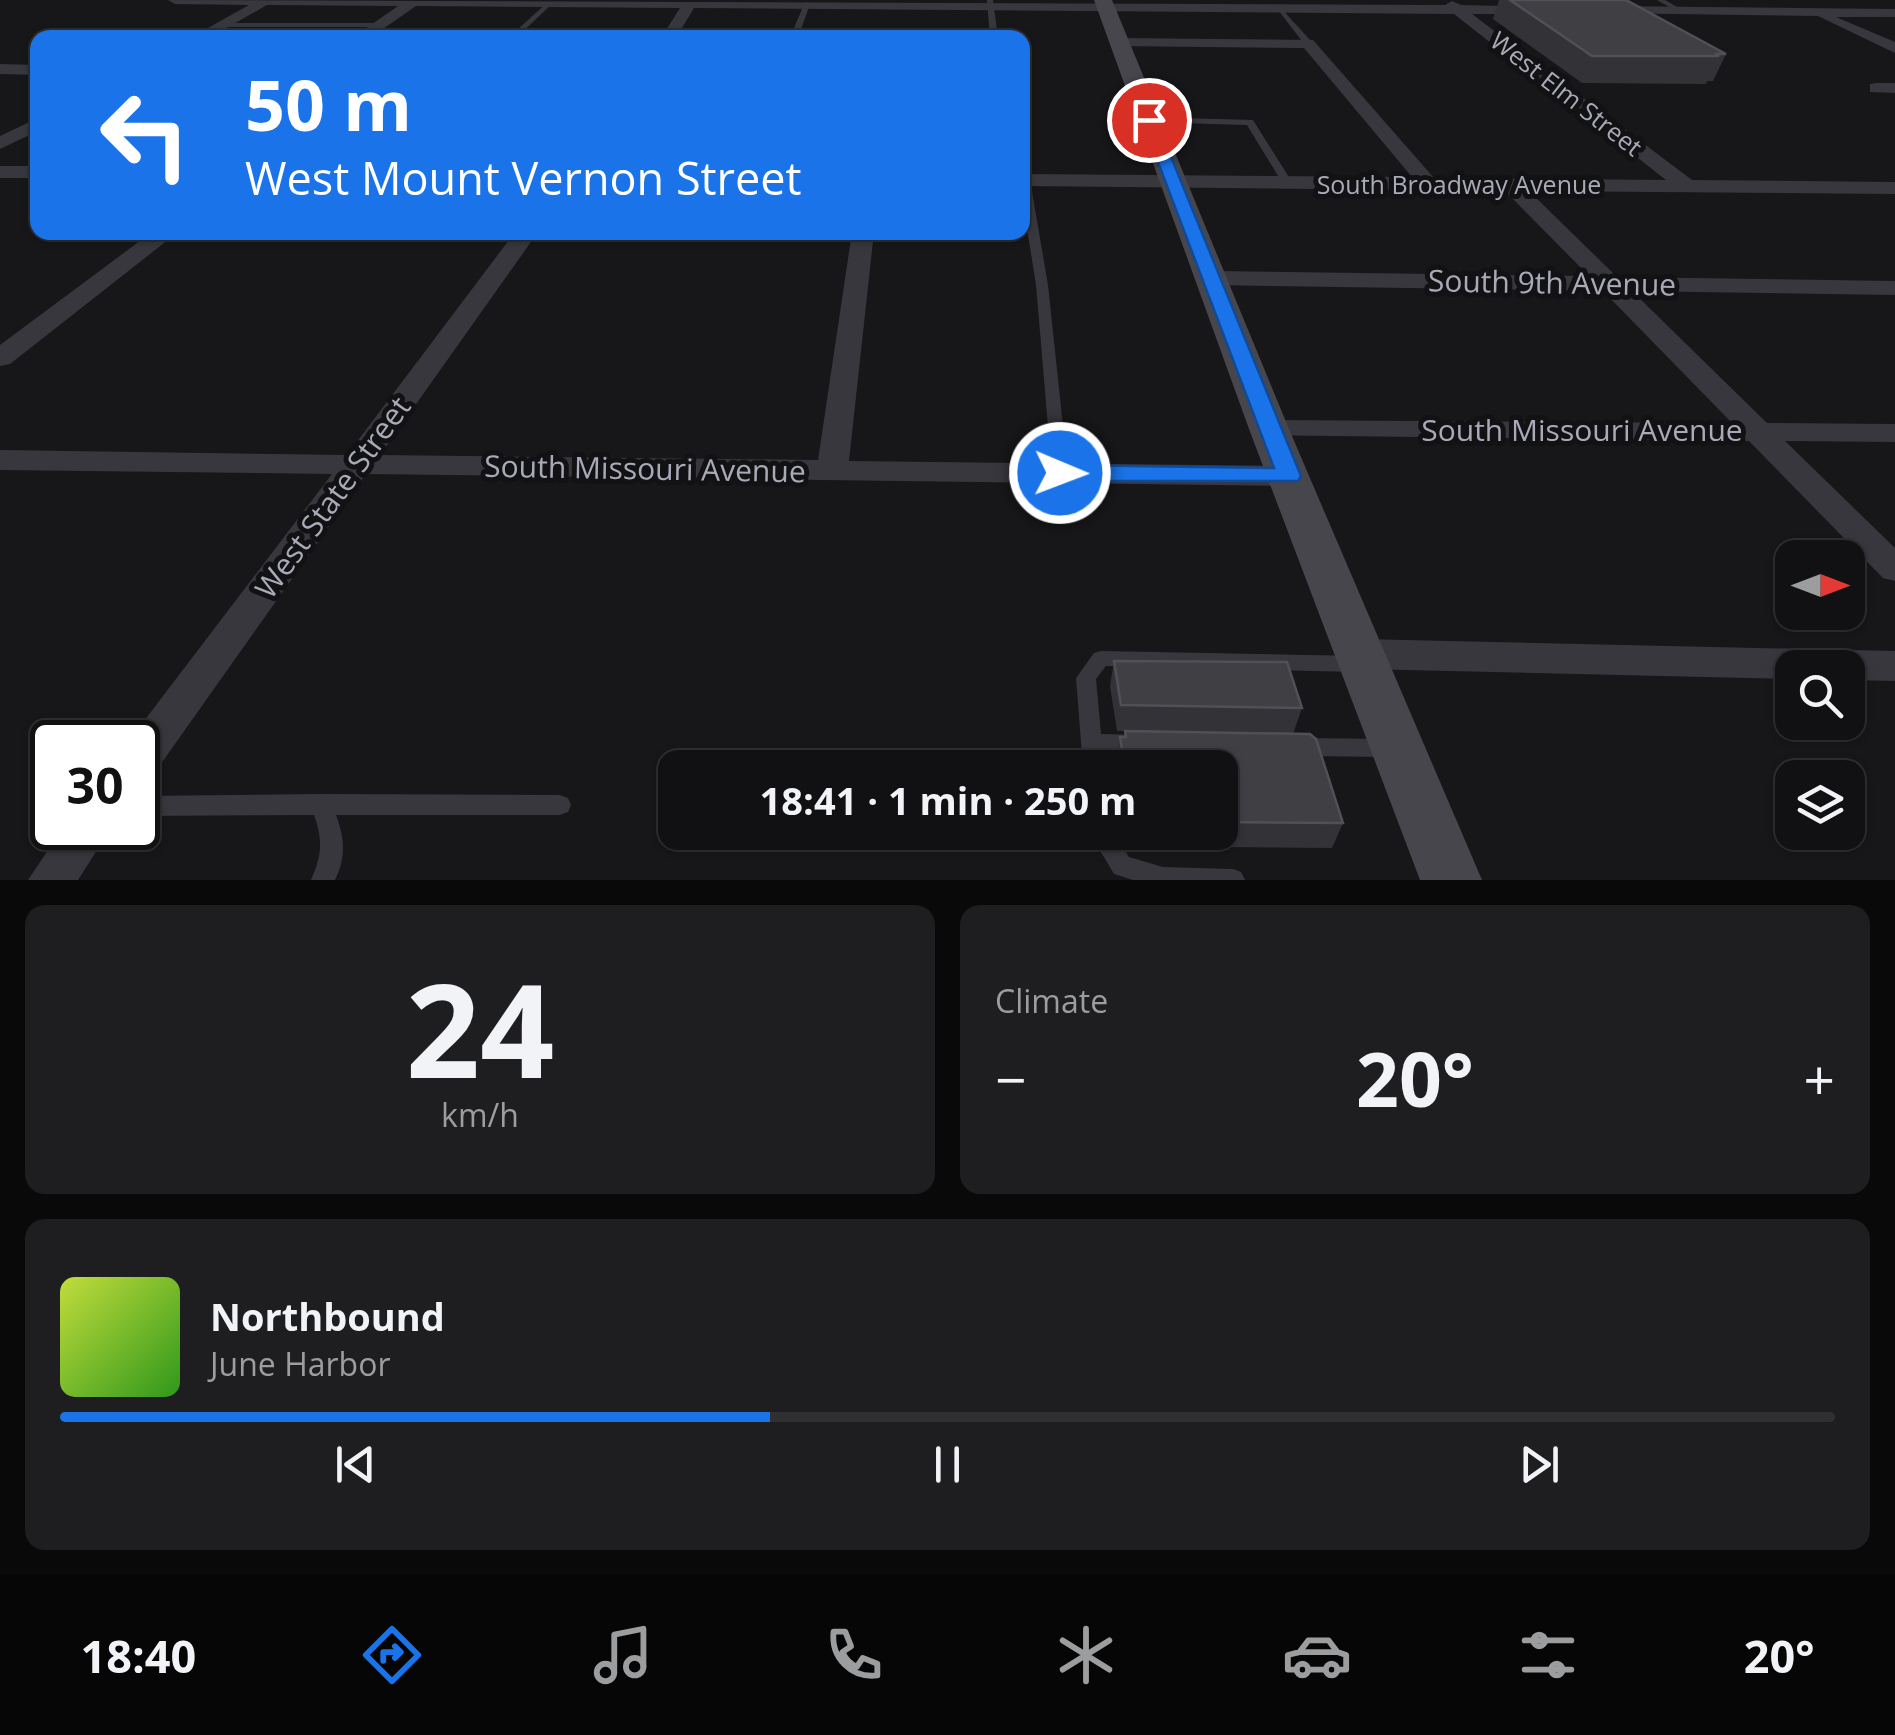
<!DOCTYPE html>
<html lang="en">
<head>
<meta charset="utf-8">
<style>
	body { margin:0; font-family:"Open Sans",sans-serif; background:#1e1e20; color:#f1f3f6; height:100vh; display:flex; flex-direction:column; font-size:38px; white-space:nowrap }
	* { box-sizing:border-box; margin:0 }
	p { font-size:32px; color:#9c9d9f }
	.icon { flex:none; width:55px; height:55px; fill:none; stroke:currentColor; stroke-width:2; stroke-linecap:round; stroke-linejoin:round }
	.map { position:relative; height:880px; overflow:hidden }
	.drawer { display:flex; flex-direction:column; gap:25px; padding:25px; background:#09090a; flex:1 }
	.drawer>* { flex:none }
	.banner { position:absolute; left:30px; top:30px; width:1000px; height:210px; border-radius:20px; box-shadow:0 2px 8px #0004,0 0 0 2px #303032; background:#1a73e8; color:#fff; overflow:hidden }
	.needle { width:65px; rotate:90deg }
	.fabs { position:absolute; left:1775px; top:540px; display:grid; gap:20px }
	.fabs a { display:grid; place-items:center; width:90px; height:90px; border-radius:20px; background:#111012; box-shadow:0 2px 8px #0004,0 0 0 2px #303032; font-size:50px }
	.speed { position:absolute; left:30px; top:720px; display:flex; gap:20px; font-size:50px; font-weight:700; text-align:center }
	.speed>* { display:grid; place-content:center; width:130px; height:130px; border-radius:50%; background:#111012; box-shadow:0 2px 8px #0004,0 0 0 2px #303032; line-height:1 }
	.speed .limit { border:5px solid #111; border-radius:15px; background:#fff; color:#111 }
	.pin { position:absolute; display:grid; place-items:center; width:85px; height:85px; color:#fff; margin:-42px; border:5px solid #fff; border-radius:50%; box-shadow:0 2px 10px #0007 }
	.me { position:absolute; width:110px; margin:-55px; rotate:91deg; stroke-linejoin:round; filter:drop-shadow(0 0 8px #0008) }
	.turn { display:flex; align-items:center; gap:35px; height:210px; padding:0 50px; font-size:45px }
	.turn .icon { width:130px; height:130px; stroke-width:2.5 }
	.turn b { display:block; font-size:70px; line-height:85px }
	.big { font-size:75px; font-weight:700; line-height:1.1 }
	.drawer .card { flex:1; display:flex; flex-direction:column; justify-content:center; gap:15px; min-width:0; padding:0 35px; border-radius:20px; background:#1e1e20 }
	.drawer .dial { align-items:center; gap:0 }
	.dial b { font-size:130px; line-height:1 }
	.song { display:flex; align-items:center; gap:30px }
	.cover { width:120px; height:120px; border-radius:15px; background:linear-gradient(135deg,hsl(70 70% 55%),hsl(110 70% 35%)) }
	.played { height:10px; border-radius:5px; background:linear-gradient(90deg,#1a73e8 40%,#303032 40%) }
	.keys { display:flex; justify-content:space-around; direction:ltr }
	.heat { display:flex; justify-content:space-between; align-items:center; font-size:55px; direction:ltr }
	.drawer .tiles { flex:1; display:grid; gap:25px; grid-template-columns:1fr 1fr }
	.card:last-child { grid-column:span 2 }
	.trip { position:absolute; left:658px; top:750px; width:580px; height:100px; border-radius:20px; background:#111012; box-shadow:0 2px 8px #0004,0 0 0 2px #303032; font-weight:700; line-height:100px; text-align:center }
	.tab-bar { display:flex; height:160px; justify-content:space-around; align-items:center; background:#070607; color:#9c9d9f }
	.tab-bar .icon { width:70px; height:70px }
	.tab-bar .active { color:#1a73e8 }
	.tab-bar b { font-size:45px; color:#f1f3f6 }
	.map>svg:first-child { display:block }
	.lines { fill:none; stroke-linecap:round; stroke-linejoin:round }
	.lane { fill:#38373d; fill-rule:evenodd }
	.street { fill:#38373d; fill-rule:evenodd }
	.secondary { fill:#46464c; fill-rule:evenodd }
	.wall { fill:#333236 }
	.building { fill:#403f44; stroke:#505056; stroke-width:2.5 }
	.route { fill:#1a73e8; stroke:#114b97; stroke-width:2.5 }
	.labels { text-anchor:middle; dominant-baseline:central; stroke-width:10; stroke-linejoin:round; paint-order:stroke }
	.far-street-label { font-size:25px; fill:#a9aab7; stroke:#121113 }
	.street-label { font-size:30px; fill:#a9aab7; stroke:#121113 }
</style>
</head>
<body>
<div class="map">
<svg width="1895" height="880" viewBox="0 0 1895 880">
	<rect width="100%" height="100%" fill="#171618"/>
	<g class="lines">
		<g class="lane">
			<polygon points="987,0 993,0 998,38 990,38"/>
			<polygon points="1657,0 1665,0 1684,11 1678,12"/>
			<polygon points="548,2 553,3 516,38 508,38"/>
			<polygon points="807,2 810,4 798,38 790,38 804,4"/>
			<polygon points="1275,6 1279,6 1311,41 1311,45 1305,45"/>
			<polygon points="221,23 379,23 383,25 379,27 218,27"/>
			<polygon points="1149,117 1253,120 1292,182 1283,184 1247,125 1146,122 1144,120"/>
			<polygon points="1025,177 1030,180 1048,285 1068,473 1060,478 1052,473 1036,285 1022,197 1022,178"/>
			<polygon points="1101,651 1357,656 1364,659 1367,664 1364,669 1357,672 1106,666 1096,679 1101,734 1138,735 1145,738 1148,744 1145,750 1138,753 1103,752 1104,768 1083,768 1076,678 1094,653"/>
			<polygon points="1301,738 1388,739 1395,742 1398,748 1395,754 1388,757 1301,756 1294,753 1291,747 1294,741"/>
			<path d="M321,794L560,795L568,798L571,805L568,812L560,815H336C345,839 346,857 335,880H311C322,856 323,840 314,815L138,816V796Z"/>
			<polygon points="1089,832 1113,832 1129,857 1163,867 1233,869 1241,872 1245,880 1133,880 1114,874"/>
		</g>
		<g class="street">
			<polygon points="168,0 1445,5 1452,1 1461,5 1542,7 1544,10 1537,14 1472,14 1692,180 1895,182 1895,194 1529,191 1617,277 1895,281 1895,295 1632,291 1767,423 1895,424 1895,442 1785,441 1895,548 1895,581 1883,578 1749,441 1259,435 1254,429 1259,423 1269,420 1732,423 1603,291 1210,285 1198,278 1210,271 1589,276 1505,191 1022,186 1022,174 1412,177 1304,48 1114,46 1111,43 1119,38 1313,40 1434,178 1666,180 1454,14 694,8 676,38 661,38 680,8 416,6 370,38 352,38 398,6 267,5 209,38 190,38 249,5 175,4"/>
			<polygon points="1608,6 1895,9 1895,17 1836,17 1895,42 1895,53 1818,16 1603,13 1601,10"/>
			<polygon points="0,64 38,65 38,75 0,74"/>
			<polygon points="1876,83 1895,83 1895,93 1870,92 1870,84"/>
			<polygon points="38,118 38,131 0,149 0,136"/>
			<rect x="0" y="166" width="38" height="12"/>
			<polygon points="152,232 178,232 10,364 0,366 0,345"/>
			<polygon points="515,232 538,232 380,455 818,460 852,232 874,232 849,461 1289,466 1300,469 1305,476 1300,483 1289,486 366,474 153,775 138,780 138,742 128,742 332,474 0,470 0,450 347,455"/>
			<polygon points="1362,639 1895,651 1895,681 1848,680 1848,668 1792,668 1792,679 1362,669 1349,664 1343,654 1349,644"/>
			<polygon points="63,828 111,828 78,880 28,880"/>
		</g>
		<polygon class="secondary" points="1094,0 1112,0 1289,429 1482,880 1420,880 1249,429"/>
	</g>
	<g class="wall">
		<polygon points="1499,0 1626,0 1726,54 1713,81 1707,81 1706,84 1582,83 1493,19"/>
		<polygon points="1114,661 1302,708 1293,734 1343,823 1332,848 1128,846 1126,832 1220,832 1220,768 1117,768 1116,762 1120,737 1124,737 1125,731 1117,731 1110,686"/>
	</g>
	<g class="building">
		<polygon points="1510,0 1626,0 1726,54 1715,54 1719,56 1592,56"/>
		<polygon points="1114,661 1287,662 1302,708 1121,705"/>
		<polygon points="1125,731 1310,734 1316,739 1343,823 1220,822 1220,768 1125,768 1120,737 1126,737"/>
	</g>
	<polygon class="route" points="1149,115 1156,120 1301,476 1298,481 1060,481 1048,473 1060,465 1274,468 1142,120"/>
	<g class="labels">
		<g class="far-street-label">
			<text transform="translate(1567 93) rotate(38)">West Elm Street</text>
			<text x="1459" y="184">South Broadway Avenue</text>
		</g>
		<g class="street-label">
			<text transform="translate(1552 282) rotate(1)">South 9th Avenue</text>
			<text x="1582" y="429">South Missouri Avenue</text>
			<text transform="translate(645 468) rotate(1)">South Missouri Avenue</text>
			<text transform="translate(332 497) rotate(-54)">West State Street</text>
		</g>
	</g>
</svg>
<div class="fabs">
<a><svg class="needle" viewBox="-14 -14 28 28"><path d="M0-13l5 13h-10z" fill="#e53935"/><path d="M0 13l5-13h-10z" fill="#9c9d9f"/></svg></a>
<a><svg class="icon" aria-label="search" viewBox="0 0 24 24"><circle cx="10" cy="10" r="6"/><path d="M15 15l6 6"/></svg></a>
<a><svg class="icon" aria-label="layers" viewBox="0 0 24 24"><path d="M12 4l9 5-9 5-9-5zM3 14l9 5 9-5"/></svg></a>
</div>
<div class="speed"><div class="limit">30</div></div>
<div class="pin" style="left:1149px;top:120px;background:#d93025"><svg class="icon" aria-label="arrive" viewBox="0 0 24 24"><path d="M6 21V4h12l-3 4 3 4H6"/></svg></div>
<svg class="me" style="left:1060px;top:473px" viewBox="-20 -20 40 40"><circle r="17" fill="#1a73e8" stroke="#fff" stroke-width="3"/><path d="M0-11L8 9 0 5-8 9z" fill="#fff"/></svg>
<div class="trip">18:41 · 1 min · 250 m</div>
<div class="banner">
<div class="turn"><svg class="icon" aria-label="left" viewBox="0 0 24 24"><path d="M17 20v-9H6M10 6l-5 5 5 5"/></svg><div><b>50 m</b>West Mount Vernon Street</div></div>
</div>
</div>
<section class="drawer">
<div class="tiles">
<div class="card dial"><b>24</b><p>km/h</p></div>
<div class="card"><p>Climate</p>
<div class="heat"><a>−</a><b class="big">20°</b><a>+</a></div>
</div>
<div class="card">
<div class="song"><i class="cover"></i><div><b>Northbound</b><p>June Harbor</p></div></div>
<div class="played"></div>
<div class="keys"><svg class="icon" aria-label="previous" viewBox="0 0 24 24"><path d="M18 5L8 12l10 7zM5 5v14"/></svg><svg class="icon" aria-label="pause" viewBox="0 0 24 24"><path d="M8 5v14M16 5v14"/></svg><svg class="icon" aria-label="next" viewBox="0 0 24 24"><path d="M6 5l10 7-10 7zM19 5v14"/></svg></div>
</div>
</div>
</section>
<nav class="tab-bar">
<b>18:40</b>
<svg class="icon active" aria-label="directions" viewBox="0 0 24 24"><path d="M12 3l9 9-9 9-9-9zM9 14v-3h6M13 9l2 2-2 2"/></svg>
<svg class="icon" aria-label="music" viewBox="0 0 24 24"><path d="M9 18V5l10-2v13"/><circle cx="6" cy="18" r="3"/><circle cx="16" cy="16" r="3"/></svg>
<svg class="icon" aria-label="phone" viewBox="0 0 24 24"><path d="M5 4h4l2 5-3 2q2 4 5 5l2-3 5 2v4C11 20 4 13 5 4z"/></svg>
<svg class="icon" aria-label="climate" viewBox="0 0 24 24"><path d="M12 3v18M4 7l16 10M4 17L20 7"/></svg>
<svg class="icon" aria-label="car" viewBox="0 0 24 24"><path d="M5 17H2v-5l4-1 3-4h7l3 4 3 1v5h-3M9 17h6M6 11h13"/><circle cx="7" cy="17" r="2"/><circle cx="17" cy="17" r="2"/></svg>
<svg class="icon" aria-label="filters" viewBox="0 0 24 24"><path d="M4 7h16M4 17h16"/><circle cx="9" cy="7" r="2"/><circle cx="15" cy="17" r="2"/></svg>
<b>20°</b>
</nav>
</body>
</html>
